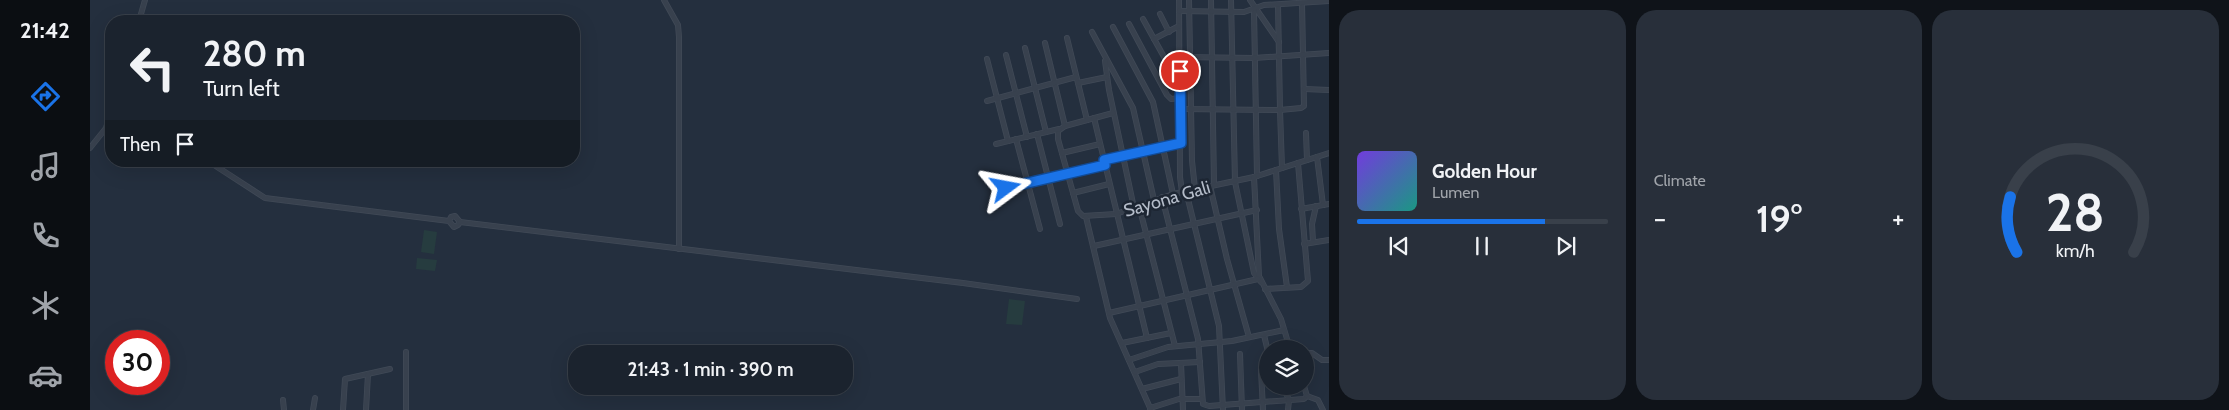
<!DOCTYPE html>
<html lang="en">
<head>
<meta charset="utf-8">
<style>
	body { margin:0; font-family:Cabin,sans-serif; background:#282f3a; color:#f1f3f6; height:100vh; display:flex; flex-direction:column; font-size:19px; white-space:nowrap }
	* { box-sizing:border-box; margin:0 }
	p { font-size:16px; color:#a0a4aa }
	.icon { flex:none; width:28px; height:28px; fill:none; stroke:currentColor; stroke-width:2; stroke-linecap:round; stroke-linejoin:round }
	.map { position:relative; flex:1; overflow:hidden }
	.panel { display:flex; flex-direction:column; gap:10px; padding:10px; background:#0f1319; width:900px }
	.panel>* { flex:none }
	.banner { position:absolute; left:15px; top:15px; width:475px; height:152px; border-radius:20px; box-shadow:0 5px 20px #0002,0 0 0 1px #39404a; background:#1b232e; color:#f1f3f6; overflow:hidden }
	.fabs { position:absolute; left:1169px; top:340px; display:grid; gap:10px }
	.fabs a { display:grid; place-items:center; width:55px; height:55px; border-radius:50%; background:#1b232e; box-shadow:0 5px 20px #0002,0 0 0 1px #39404a; font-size:25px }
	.speed { position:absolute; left:15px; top:330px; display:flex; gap:10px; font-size:25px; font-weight:700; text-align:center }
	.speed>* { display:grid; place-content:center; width:65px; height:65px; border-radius:50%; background:#1b232e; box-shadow:0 5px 20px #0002,0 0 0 1px #39404a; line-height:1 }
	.speed .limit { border:8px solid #d22; background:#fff; color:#111 }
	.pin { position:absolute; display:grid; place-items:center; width:42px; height:42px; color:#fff; margin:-21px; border:2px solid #fff; border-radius:50%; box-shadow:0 1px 5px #0007 }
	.me { position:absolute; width:55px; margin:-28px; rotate:77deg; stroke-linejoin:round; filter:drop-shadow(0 0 4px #0008) }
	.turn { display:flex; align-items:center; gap:18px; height:105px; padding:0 15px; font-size:22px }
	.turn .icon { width:65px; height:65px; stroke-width:2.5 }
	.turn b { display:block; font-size:35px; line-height:42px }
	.then { display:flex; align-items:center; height:48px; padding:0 15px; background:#0003; gap:10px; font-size:19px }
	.big { font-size:38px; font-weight:600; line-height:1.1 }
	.panel .tile { flex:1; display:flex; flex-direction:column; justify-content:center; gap:8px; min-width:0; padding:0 18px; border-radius:20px; background:#282f3a }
	.panel .dial { align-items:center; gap:0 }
	.dial svg { height:130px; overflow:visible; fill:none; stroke:#39404a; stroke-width:7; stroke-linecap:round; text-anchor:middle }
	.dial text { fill:#f1f3f6; stroke:none }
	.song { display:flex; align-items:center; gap:15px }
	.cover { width:60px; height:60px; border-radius:8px; background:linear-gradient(135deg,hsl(260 70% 55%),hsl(170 70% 35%)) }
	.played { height:5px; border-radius:2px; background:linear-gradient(90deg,#1a73e8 75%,#39404a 75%) }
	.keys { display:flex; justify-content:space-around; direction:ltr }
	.heat { display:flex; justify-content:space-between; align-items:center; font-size:28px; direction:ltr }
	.panel .tiles { flex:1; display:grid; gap:10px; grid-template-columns:repeat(3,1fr) }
	.trip { position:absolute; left:478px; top:345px; width:285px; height:50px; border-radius:20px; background:#1b232e; box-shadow:0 5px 20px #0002,0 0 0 1px #39404a; font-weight:600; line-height:50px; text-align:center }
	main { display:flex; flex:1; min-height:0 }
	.dock { display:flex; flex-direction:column; width:90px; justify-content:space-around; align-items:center; background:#0b0e12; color:#a0a4aa }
	.dock .icon { width:35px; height:35px }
	.dock .on { color:#1a73e8 }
	.dock b { font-size:22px; color:#f1f3f6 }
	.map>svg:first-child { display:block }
	.green { fill:#263c3f }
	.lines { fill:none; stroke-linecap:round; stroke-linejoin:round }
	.minor-casing { stroke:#414a57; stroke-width:6 }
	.minor { stroke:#38414e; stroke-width:4.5 }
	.route-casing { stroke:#114b97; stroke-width:12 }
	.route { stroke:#1a73e8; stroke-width:9 }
	.labels { text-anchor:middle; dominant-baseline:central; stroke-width:5; stroke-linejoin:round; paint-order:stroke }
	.street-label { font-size:18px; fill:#b4bcc9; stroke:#1d2633 }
</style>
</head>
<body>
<main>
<nav class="dock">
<b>21:42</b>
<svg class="icon on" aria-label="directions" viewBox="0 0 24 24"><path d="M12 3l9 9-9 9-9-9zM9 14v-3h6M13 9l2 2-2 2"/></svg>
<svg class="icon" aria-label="music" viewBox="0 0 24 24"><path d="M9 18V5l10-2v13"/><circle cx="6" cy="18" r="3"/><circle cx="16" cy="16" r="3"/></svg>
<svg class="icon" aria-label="phone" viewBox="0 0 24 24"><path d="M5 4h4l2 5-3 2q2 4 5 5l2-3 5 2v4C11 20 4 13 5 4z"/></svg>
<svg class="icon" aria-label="climate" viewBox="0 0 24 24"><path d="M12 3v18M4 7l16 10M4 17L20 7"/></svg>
<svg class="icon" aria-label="car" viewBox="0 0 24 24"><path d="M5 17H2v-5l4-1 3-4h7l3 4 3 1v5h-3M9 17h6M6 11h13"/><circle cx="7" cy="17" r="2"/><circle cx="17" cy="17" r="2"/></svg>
</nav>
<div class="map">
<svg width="1239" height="410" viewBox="0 0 1239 410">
	<rect width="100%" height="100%" fill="#242f3e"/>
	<g class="green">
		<polygon points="334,230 347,232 344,254 331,252"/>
		<polygon points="327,258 347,260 345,271 326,269"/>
		<polygon points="919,299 935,301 932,325 916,324"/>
	</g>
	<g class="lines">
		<defs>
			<g id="minor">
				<polyline points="574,0 588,25 589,37 589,249"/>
				<polyline points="1089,0 1090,177 1092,192"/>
				<polyline points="1099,0 1102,161 1105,189"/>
				<polyline points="1121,0 1124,185"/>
				<polyline points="1141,0 1145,182 1164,273 1171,282"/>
				<polyline points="1160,0 1189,42"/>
				<polyline points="1188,5 1190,110 1211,108 1214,106 1212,3"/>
				<polyline points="1164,10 1167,176"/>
				<polyline points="1089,11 1154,12 1174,5 1239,1"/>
				<polyline points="1070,14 1079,32"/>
				<polyline points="1053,19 1089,84"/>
				<polyline points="49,21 55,0"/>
				<polyline points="1039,24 1077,95 1081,99 1090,98"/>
				<polyline points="1023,27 1063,102 1083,194"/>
				<polyline points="1002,32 1043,108 1064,200"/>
				<polyline points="977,38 997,120"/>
				<polyline points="1064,39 1089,26"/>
				<polyline points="955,43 975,126"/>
				<polyline points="935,48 956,132"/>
				<polyline points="916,55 937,137"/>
				<polyline points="1090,57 1164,58 1239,53"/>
				<polyline points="897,59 918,141"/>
				<polyline points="1015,61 1019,90 1044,208"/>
				<polyline points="988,83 1017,77"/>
				<polyline points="1214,89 1239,90"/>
				<polyline points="897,101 986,77"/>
				<polyline points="1091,109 1190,110 1192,168"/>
				<polyline points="1023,113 975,126 968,131 968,139 988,211 993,216 1026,214 1083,194 1164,177 1239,153"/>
				<polyline points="1004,118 1057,338"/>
				<polyline points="1216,133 1217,160"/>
				<polyline points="947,134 970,224"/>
				<polyline points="926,139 950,229"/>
				<polyline points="906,144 969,129"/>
				<polyline points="0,148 16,128 21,110"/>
				<polyline points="972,153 1010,144"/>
				<polyline points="1227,157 1233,205"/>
				<polyline points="1014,160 1091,143"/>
				<polyline points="118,161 175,198 359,221 364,227 368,225 370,222 365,216 361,217 359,221"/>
				<polyline points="1186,170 1189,229 1197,287"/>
				<polyline points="1164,177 1169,276 1191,319 1200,349"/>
				<polyline points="1120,186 1137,259 1159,337"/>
				<polyline points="916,188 1015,165"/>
				<polyline points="1096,191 1129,326 1133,410"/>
				<polyline points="983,193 1019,184"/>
				<polyline points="1072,197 1108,339 1113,404 1119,406 1214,399 1217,396 1214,386"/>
				<polyline points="1049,206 1085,346"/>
				<polyline points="1211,209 1239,204"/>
				<polyline points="996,217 1020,318 1061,410"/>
				<polyline points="370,222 873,283 987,299"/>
				<polyline points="1223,242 1222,224 1226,206"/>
				<polyline points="1214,244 1239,240"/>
				<polyline points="1004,246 1167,210"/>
				<polyline points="1175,289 1211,287 1218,281 1208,163"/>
				<polyline points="1019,313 1168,279"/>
				<polyline points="1174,335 1178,352"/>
				<polyline points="1032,343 1081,333"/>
				<polyline points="316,352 316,410"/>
				<polyline points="1215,353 1222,353 1232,360 1239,360"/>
				<polyline points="1150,354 1152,410"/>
				<polyline points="1039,360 1078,347 1142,341 1194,330"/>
				<polyline points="1091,363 1093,410"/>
				<polyline points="1045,372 1068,364 1110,362"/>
				<polyline points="1193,386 1199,400 1198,410"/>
				<polyline points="1052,389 1091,379"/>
				<polyline points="1217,396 1228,400 1233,410"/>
				<polyline points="193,400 194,410"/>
				<polyline points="1060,408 1089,399 1112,399"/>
				<polyline points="223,410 225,398"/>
				<polyline points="253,410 255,379 300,369"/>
				<polyline points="276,410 278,374"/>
				<polyline points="1173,410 1171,370 1178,361"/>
			</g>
		</defs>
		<use href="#minor" class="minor-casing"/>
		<use href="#minor" class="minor"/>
	</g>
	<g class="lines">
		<defs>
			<polyline id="route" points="916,188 1015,165 1014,160 1091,143 1090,71"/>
		</defs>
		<use href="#route" class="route-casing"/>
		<use href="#route" class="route"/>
	</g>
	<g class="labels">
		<g class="street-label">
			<text transform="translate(1077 199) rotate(-16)">Sayona Gali</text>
		</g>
	</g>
</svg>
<div class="fabs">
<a><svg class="icon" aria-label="layers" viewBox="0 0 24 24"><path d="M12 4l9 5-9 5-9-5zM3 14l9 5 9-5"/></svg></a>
</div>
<div class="speed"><div class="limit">30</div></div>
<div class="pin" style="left:1090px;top:71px;background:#d93025"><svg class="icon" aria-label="arrive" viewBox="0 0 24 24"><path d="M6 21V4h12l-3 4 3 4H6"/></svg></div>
<svg class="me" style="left:916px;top:188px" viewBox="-20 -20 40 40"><path d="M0-17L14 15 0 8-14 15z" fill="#1a73e8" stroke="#fff" stroke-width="4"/></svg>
<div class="trip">21:43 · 1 min · 390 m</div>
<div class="banner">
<div class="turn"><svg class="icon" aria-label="left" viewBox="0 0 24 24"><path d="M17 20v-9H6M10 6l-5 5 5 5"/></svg><div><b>280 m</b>Turn left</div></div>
<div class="then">Then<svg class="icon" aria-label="arrive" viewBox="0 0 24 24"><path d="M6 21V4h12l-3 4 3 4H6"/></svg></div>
</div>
</div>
<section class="panel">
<div class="tiles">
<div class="tile">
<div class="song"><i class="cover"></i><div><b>Golden Hour</b><p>Lumen</p></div></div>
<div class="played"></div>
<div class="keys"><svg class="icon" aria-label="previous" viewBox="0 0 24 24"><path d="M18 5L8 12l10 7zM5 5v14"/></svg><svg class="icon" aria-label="pause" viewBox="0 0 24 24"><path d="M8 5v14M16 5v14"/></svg><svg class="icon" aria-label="next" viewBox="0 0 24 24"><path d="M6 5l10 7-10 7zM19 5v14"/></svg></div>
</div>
<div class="tile"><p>Climate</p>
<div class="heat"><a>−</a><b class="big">19°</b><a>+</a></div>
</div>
<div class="tile dial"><svg viewBox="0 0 100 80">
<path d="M14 69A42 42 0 1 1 86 69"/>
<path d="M14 69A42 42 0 0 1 10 35" stroke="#1a73e8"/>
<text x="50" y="56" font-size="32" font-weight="700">28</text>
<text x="50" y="72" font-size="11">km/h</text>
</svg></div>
</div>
</section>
</main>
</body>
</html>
